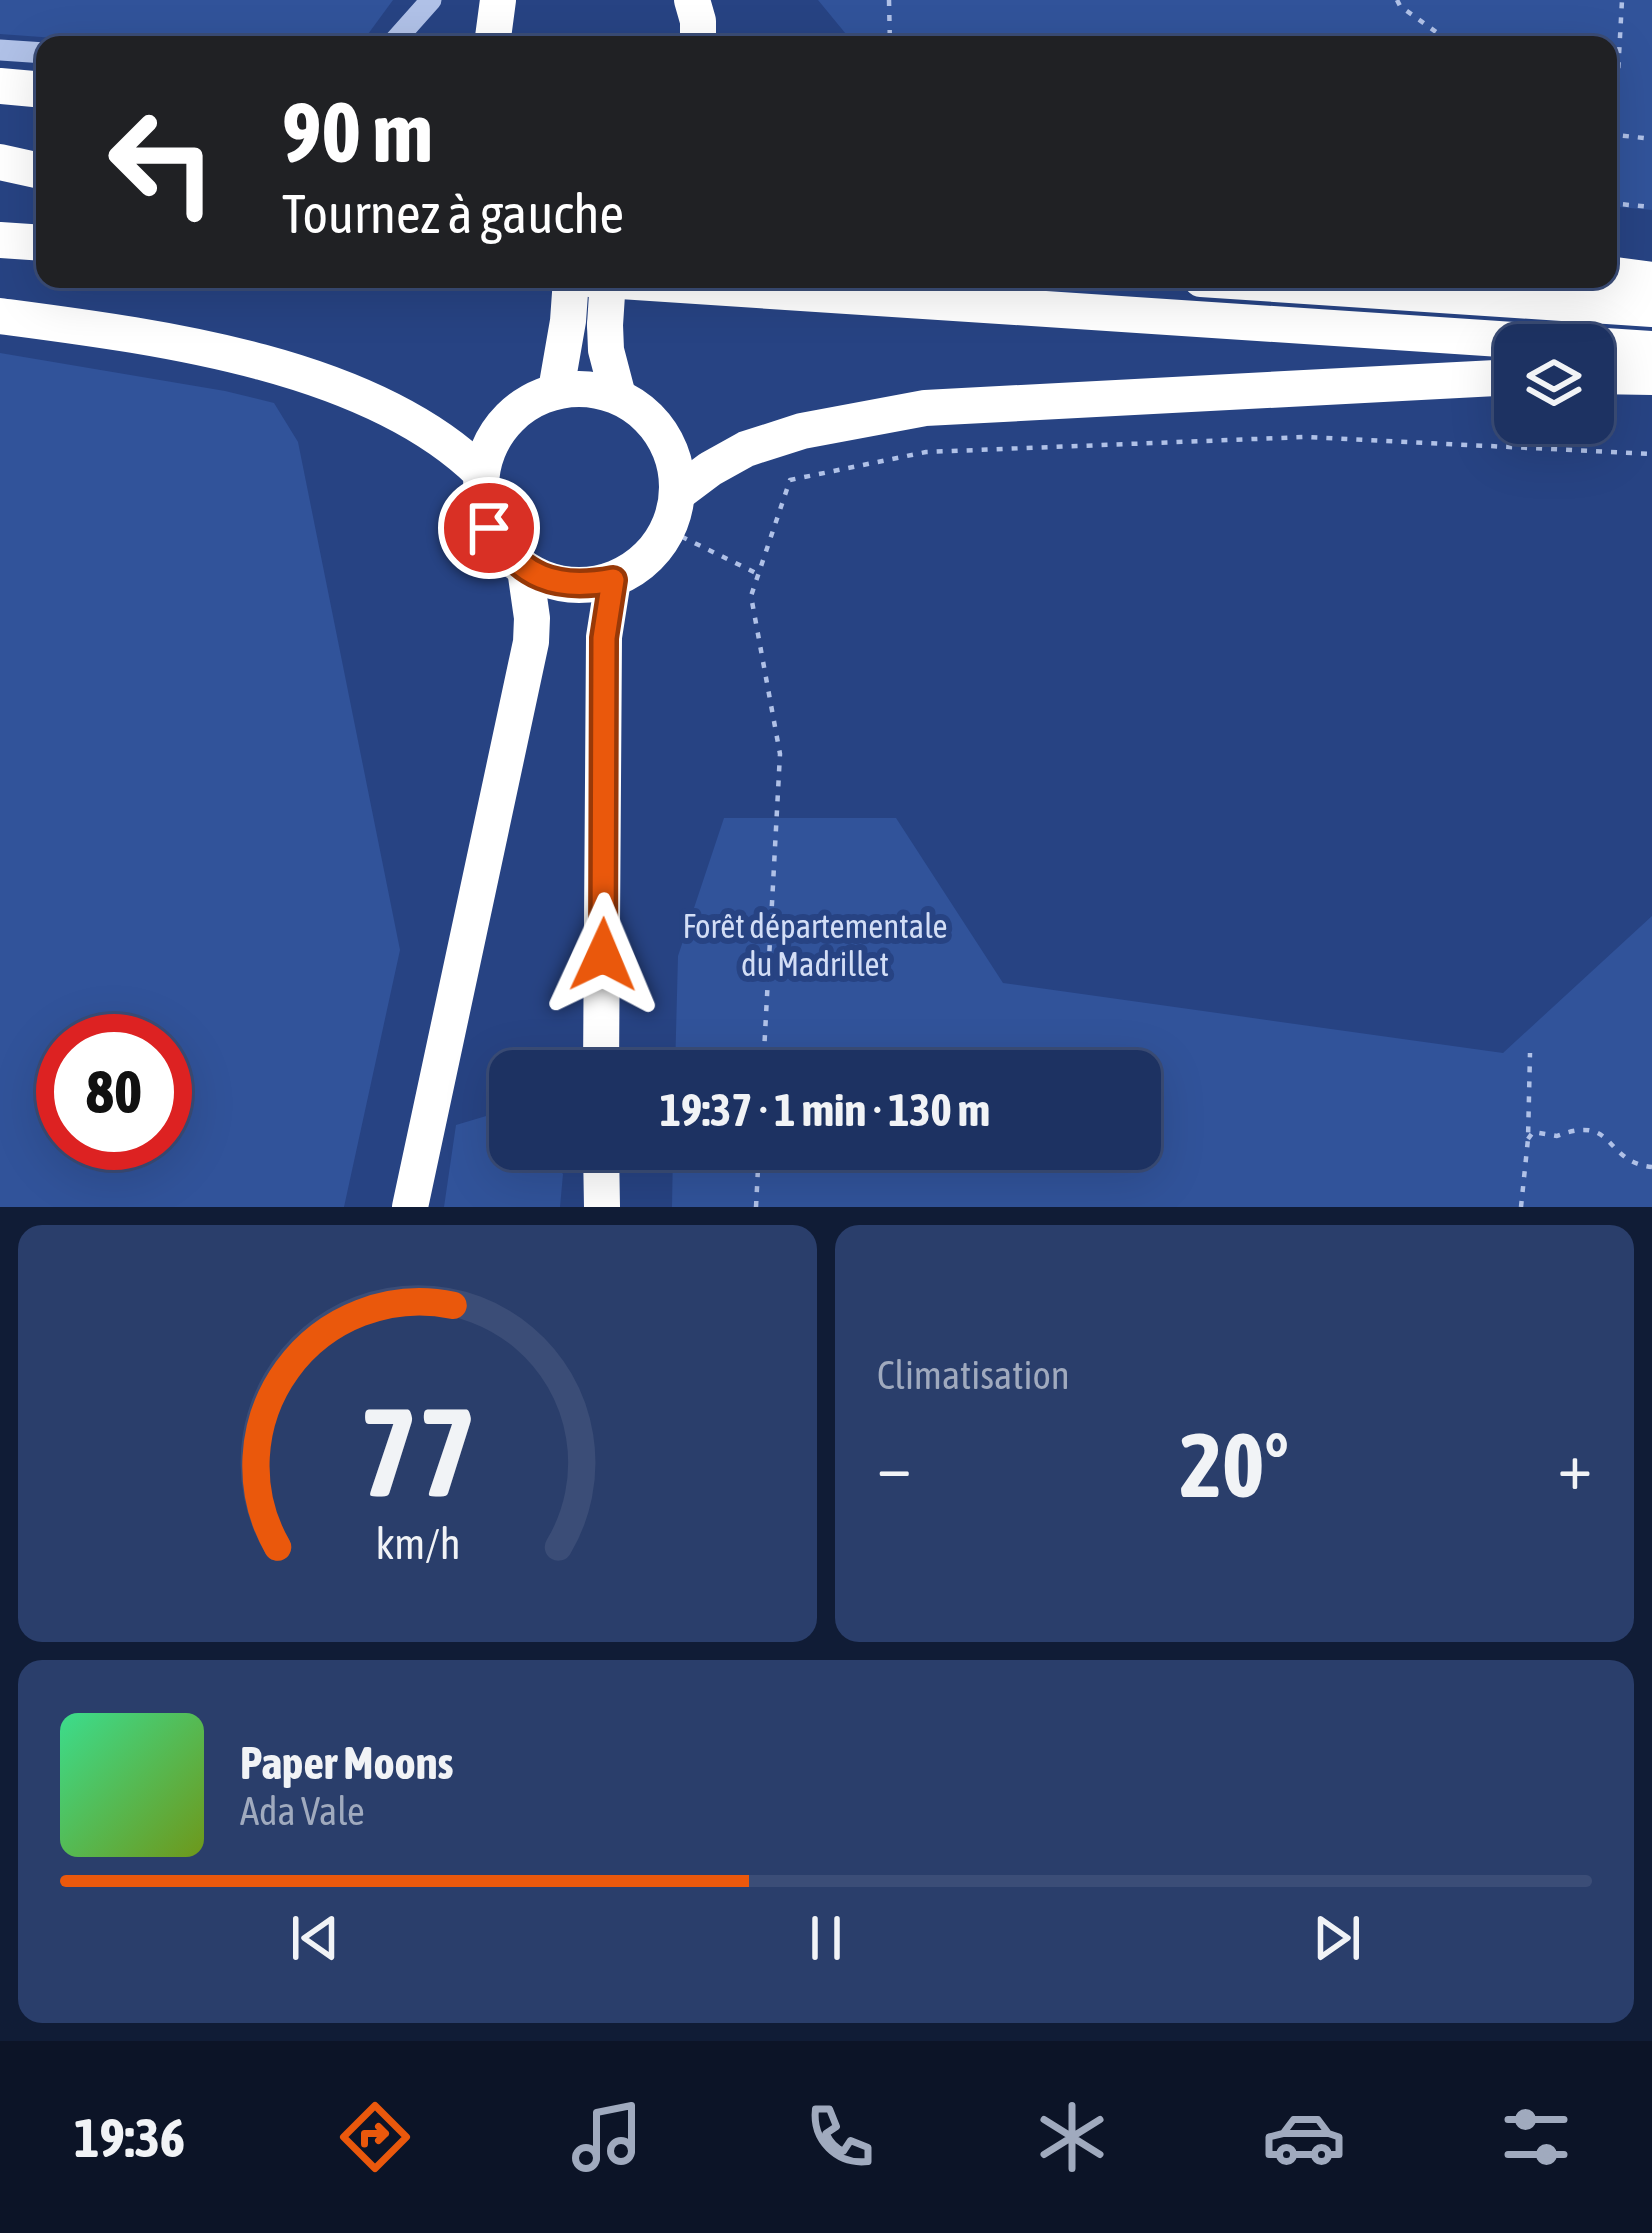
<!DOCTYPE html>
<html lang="fr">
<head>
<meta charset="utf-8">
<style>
	body { margin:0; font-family:"Asap Condensed",sans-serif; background:#2a3e6b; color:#f1f3f6; height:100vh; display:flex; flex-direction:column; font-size:45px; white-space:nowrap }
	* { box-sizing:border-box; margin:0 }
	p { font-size:39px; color:#a0aabe }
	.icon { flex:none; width:66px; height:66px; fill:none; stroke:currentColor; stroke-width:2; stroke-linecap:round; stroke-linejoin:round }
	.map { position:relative; height:1207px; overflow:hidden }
	.side { display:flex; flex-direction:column; gap:18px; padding:18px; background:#101c36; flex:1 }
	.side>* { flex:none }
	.hud { position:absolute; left:36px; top:36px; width:1581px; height:252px; border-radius:24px; box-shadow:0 12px 48px #0002,0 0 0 3px #3b4d77; background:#202124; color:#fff; overflow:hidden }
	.controls { position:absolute; left:1494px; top:324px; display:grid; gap:24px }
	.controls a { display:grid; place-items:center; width:120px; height:120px; border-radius:24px; background:#1d3262; box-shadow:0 12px 48px #0002,0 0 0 3px #3b4d77; font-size:60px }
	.speed { position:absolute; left:36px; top:1014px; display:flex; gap:24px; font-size:60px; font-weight:700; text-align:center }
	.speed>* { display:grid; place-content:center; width:156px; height:156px; border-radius:50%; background:#1d3262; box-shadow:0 12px 48px #0002,0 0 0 3px #3b4d77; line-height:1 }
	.speed .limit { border:18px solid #d22; background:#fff; color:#111 }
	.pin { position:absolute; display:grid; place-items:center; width:102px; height:102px; color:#fff; margin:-51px; border:6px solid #fff; border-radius:50%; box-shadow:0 3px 12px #0007 }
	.me { position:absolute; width:132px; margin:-66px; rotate:1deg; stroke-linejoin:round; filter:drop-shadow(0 0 9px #0008) }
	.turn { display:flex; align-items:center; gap:42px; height:252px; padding:0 48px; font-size:54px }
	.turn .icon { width:156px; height:156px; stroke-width:2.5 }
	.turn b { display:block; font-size:84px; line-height:102px }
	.big { font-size:90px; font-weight:700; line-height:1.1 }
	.side .tile { flex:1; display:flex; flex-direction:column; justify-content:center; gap:18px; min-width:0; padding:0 42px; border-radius:24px; background:#2a3e6b }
	.side .dial { align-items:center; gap:0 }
	.dial svg { height:312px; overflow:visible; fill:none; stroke:#3b4d77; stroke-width:7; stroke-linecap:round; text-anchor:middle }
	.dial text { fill:#f1f3f6; stroke:none }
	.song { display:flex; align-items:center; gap:36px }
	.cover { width:144px; height:144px; border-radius:18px; background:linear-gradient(135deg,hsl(150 70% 55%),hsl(80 70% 35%)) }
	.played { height:12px; border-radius:6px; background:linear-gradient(90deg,#ea580c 45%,#3b4d77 45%) }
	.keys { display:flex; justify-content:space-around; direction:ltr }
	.heat { display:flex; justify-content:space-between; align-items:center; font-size:66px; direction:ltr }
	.side .tiles { flex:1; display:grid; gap:18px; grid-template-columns:1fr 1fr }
	.tile:last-child { grid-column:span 2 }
	.trip { position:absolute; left:489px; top:1050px; width:672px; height:120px; border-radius:24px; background:#1d3262; box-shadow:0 12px 48px #0002,0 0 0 3px #3b4d77; font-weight:700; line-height:120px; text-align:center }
	.tabs { display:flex; height:192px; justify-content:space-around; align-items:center; background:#0c1427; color:#a0aabe }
	.tabs .icon { width:84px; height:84px }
	.tabs .active { color:#ea580c }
	.tabs b { font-size:54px; color:#f1f3f6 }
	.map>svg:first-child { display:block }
	.green { fill:#31539a; fill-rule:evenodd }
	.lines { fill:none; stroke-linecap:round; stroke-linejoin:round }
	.path { stroke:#b0c1e7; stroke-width:4.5; stroke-dasharray:6 9; stroke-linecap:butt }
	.minor { stroke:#b0c1e7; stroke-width:21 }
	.highway { stroke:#fff; stroke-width:36 }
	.highway-bridge { stroke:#fff; stroke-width:36 }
	.route-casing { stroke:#983908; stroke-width:30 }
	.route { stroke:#ea580c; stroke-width:21 }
	.labels { text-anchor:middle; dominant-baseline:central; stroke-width:12; stroke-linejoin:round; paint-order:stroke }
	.park-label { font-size:33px; fill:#d3def6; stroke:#274383 }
</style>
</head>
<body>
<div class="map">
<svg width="1652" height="1207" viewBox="0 0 1652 1207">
	<rect width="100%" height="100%" fill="#274383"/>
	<g class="green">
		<polygon points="0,0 393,0 360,45 152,45 0,34"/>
		<polygon points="818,0 1652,0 1652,210 1608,206 1608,45 855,45"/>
		<path d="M0,353L225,391L274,403L298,442L400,950L344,1207H0ZM63,1041H165V1143H63Z"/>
		<polygon points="724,818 896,818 1003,983 1503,1053 1652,916 1652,1207 672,1207 673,1149 1140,1149 1140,1071 675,1071 678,956"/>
		<polygon points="503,1111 510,1118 510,1149 539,1149 563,1174 560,1207 444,1207 456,1125"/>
	</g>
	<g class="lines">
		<g class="path">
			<polyline points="889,0 890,45"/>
			<polyline points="1397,0 1400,6 1454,45"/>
			<polyline points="1608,134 1652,139"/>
			<polyline points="1608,203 1652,207"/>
			<polyline points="1611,203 1622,0"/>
			<polyline points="668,530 758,574"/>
			<polyline points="763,1071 780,754 751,596 790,480 926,452 1305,437 1652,454"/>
			<path d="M1528,1139L1533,1132L1557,1136C1616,1113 1603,1162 1652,1167"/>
			<polyline points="756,1207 759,1149"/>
			<polyline points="1521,1207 1528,1139 1530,1053"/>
		</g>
		<g class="minor">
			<polyline points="391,45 431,0"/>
			<polyline points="0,50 45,53"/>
		</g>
		<g class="highway">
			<polyline points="692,0 698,21 698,45"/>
			<polyline points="492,45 498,0"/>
			<polyline points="0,86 45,90"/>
			<polyline points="0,162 45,172"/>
			<polyline points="0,240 45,243"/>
			<polyline points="1608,274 1652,280"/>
			<polyline points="590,279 1652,349"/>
			<polyline points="1201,279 1652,309"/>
			<path d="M0,316C151,336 368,362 481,473"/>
			<polyline points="605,325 606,350 618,396"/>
			<polyline points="1593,376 1652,377"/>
			<circle cx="579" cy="487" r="98"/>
			<polyline points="556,390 568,321 571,279"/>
			<polyline points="678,493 710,469 746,449 802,431 925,408 1515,377"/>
			<polyline points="601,1071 604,637 613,580"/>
			<polyline points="601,1149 602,1207"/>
			<polyline points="410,1207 531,642 532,618 525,569"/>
		</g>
		<polyline class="highway-bridge" points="605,325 608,279"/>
	</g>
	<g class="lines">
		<defs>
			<path id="route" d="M489,528C521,577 555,591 613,580L604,638L603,955"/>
		</defs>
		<use href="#route" class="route-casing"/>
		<use href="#route" class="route"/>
	</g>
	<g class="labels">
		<g class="park-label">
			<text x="815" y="926">Forêt départementale<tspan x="815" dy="38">du Madrillet</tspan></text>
		</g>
	</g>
</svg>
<div class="controls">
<a><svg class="icon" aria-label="layers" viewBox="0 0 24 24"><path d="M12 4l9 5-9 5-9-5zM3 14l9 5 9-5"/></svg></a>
</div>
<div class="speed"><div class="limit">80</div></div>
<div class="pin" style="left:489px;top:528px;background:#d93025"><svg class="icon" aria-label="arrive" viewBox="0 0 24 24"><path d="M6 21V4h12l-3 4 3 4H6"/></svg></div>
<svg class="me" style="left:603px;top:955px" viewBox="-20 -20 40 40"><path d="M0-17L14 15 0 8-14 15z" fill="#ea580c" stroke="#fff" stroke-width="4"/></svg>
<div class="trip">19:37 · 1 min · 130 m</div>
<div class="hud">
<div class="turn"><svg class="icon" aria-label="left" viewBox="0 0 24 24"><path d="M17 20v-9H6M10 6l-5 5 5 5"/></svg><div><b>90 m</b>Tournez à gauche</div></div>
</div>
</div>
<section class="side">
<div class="tiles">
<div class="tile dial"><svg viewBox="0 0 100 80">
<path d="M14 69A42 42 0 1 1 86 69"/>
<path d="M14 69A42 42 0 0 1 59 7" stroke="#ea580c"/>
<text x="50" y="56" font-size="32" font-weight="700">77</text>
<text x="50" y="72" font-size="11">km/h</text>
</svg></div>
<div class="tile"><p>Climatisation</p>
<div class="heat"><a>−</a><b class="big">20°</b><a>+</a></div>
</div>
<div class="tile">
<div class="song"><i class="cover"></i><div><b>Paper Moons</b><p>Ada Vale</p></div></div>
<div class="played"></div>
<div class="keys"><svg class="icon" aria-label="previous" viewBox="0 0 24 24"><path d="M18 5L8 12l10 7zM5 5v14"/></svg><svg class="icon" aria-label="pause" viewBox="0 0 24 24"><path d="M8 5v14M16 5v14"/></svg><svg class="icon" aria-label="next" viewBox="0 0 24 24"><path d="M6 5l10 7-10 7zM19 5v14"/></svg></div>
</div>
</div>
</section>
<nav class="tabs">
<b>19:36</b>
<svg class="icon active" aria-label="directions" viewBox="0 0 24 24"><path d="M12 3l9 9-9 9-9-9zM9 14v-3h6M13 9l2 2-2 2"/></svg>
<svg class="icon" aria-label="music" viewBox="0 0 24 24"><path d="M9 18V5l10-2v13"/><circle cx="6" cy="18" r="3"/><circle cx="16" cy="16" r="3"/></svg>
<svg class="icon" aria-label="phone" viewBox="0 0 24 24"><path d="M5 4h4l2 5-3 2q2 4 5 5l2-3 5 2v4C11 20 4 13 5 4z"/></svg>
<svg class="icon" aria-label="climate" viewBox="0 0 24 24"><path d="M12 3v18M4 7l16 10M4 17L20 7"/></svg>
<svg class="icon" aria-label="car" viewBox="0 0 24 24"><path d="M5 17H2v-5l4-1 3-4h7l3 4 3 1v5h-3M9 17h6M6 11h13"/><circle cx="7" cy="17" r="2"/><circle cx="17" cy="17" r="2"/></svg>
<svg class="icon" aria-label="filters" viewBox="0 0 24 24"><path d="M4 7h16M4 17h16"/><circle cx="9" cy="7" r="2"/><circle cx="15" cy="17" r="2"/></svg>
</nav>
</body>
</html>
